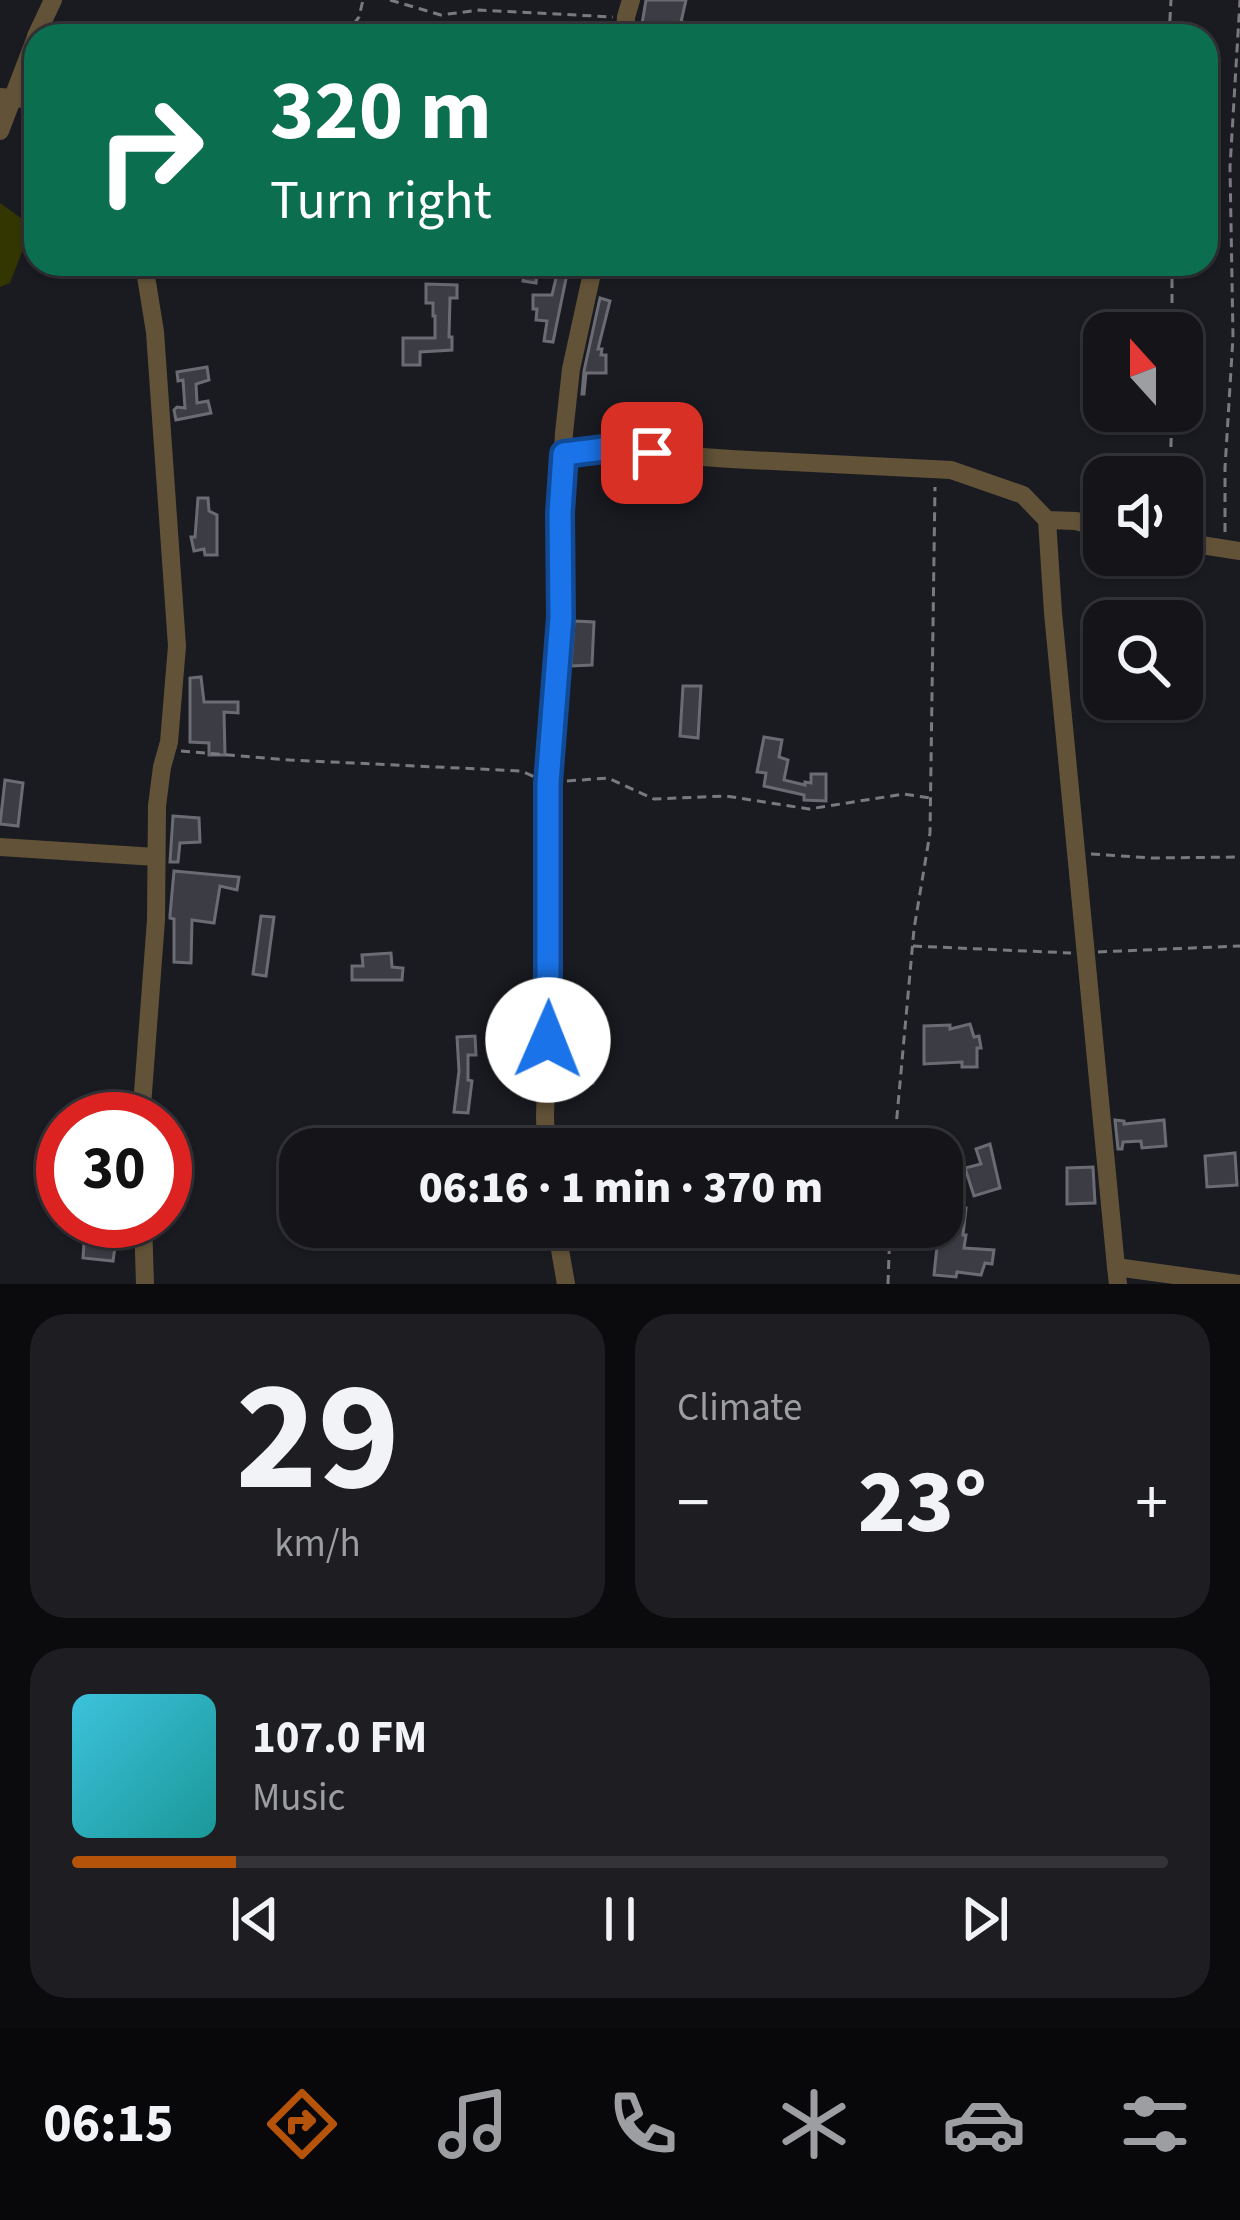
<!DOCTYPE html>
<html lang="en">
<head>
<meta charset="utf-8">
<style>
	body { margin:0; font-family:"Source Sans 3",sans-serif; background:#1d1d22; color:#f1f3f6; height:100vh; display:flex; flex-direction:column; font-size:45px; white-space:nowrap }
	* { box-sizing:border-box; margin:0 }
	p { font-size:39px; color:#9d9ea2 }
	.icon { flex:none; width:66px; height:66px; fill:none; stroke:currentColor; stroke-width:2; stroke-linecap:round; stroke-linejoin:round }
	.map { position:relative; height:1284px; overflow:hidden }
	.sheet { display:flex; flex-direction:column; gap:30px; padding:30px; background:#0b0b0e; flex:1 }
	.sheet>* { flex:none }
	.hud { position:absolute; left:24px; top:24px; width:1194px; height:252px; border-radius:36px; box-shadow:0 3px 9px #0004,0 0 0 3px #333338; background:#0b6e4f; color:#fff; overflow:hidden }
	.needle { width:78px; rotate:339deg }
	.controls { position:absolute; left:1083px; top:312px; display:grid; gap:24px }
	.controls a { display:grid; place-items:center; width:120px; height:120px; border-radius:24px; background:#141419; box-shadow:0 3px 9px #0004,0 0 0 3px #333338; font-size:60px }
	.speed { position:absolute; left:36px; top:1092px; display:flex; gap:24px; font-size:60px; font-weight:700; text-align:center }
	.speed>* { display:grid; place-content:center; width:156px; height:156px; border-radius:50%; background:#141419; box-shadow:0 3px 9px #0004,0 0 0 3px #333338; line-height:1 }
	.speed .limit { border:18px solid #d22; background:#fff; color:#111 }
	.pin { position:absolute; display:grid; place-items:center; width:102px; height:102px; color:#fff; margin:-51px; border-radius:24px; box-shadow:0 6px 18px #0006 }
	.me { position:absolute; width:132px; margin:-66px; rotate:1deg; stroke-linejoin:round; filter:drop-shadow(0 0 9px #0008) }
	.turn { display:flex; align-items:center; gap:42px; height:252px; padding:0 48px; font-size:54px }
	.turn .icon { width:156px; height:156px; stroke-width:2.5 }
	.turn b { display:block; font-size:84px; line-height:102px }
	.big { font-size:90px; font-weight:800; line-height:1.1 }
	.sheet .widget { flex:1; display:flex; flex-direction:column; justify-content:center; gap:18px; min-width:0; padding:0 42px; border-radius:36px; background:#1d1d22 }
	.sheet .dial { align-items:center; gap:0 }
	.dial b { font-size:156px; line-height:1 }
	.song { display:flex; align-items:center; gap:36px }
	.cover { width:144px; height:144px; border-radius:18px; background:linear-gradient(135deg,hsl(190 70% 55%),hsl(180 70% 35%)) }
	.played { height:12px; border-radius:6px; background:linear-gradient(90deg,#b45309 15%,#333338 15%) }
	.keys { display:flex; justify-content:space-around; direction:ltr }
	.heat { display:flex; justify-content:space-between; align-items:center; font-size:66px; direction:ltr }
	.sheet .tiles { flex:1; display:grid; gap:30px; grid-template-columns:1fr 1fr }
	.widget:last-child { grid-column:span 2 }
	.trip { position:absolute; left:279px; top:1128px; width:684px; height:120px; border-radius:36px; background:#141419; box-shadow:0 3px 9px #0004,0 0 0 3px #333338; font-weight:800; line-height:120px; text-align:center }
	.tab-bar { display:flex; height:192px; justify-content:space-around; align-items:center; background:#08080a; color:#9d9ea2 }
	.tab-bar .icon { width:84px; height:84px }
	.tab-bar .active { color:#b45309 }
	.tab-bar b { font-size:54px; color:#f1f3f6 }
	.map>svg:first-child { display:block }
	.green { fill:#333600 }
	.building { fill:#3c3d44; stroke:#6a6b73; stroke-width:3 }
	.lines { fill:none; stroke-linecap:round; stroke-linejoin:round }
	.path { stroke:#79797f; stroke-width:3; stroke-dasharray:9 6; stroke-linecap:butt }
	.minor { stroke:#625338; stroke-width:18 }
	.route-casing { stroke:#114b97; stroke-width:30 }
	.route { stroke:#1a73e8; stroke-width:21 }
</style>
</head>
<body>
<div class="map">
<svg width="1240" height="1284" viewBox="0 0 1240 1284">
	<rect width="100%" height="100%" fill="#1a1b21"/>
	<polygon class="green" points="0,203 32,226 10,283 0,287"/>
	<g class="building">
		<polygon points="646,0 686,0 681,22 692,23 690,36 640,36"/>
		<polygon points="514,264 569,264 553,342 544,341 547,321 536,320 537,309 533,309 533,295 552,295 556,278 537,273 536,283 523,281 525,271 513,268"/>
		<polygon points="426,284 457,285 457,298 450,298 449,337 452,337 452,350 420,352 420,365 403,365 403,338 435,338 435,316 433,316 433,303 426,303"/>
		<polygon points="600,298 610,301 598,349 602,349 601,355 606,355 606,373 586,373 584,394 582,394 584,371"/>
		<polygon points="207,367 209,380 196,384 197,403 208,401 211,413 176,420 174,410 177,407 185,408 183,380 178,381 177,372"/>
		<polygon points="198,498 208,498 209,511 217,515 217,555 205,555 204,549 194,551 191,537 195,537"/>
		<polygon points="574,621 594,622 592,665 571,666"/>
		<polygon points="201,677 204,702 238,702 238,713 224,712 225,755 209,755 209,743 190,742 190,678"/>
		<polygon points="683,686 701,686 698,738 680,736"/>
		<polygon points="764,737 782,740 779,757 788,760 784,780 805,785 805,782 811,783 811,774 826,774 826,801 804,800 804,795 764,786 766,773 757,772"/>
		<polygon points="5,780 23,783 18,826 0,824"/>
		<polygon points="173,816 199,818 200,842 180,843 178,862 170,862"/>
		<polygon points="174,871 239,877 237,890 220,886 214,923 192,920 191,963 174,962 174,919 170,918 170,915"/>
		<polygon points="261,916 274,917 266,976 253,974"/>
		<polygon points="391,953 392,967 403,968 402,980 352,980 352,966 363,966 362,955"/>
		<polygon points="970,1024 974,1037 979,1036 981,1048 977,1048 977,1067 962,1067 962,1062 924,1064 924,1026 950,1025 950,1029"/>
		<polygon points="584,1030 601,1032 598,1055 593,1055 593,1083 579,1083 580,1033 583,1033"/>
		<polygon points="475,1036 476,1055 468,1055 468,1080 472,1081 468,1113 454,1112 459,1071 457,1037"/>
		<polygon points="1115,1120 1124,1121 1124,1124 1164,1120 1166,1146 1142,1148 1141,1141 1123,1142 1122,1149 1118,1149"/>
		<polygon points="990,1144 1000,1188 974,1196 965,1168 981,1164 976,1149"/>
		<polygon points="1235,1153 1237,1185 1207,1187 1205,1156"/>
		<polygon points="1093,1167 1095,1203 1067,1204 1067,1168"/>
		<polygon points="942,1205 966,1208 963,1235 966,1235 964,1248 994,1250 992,1264 985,1263 981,1275 957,1272 956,1277 934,1275 939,1227 942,1227"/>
		<polygon points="97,1221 130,1221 130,1247 115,1247 113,1261 83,1258 84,1243 89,1243 91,1232 95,1233"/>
	</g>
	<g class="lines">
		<g class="path">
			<polyline points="390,0 441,15 479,10 613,17"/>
			<polyline points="345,36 359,17 363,0"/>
			<polyline points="1169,36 1171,0"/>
			<polyline points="1172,264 1172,333"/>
			<polyline points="1170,477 1172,411"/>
			<polyline points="1225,532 1225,468 1233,337 1230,167 1240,0"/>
			<polyline points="181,751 290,760 521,771 535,777"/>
			<polyline points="567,781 608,778 654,799 726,796 809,809 904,794 930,798"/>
			<polyline points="1091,854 1152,858 1240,857"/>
			<polyline points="913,946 1071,953"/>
			<polyline points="1098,952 1240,946"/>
			<polyline points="894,1149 914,929 930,833 935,487"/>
			<polyline points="888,1284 890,1227"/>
		</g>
		<g class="minor">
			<polyline points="36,36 53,0"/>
			<polyline points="625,36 626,17 631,0"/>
			<polyline points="0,97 36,100"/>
			<polyline points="0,131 36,37"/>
			<polyline points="564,454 604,450 731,459 951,470 1023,495 1047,520 1076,521 1104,529"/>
			<polyline points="1047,520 1053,613 1116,1267"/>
			<polyline points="1182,542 1240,551"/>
			<polyline points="0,847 156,857"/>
			<polyline points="141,1119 156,920 157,806 162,767 169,742 177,646 155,332 144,264"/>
			<polyline points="546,1149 545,1116 551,923 548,783 551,779 561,617 560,513 564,433 571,369 594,264"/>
			<polyline points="143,1221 145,1284"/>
			<polyline points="556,1227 566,1284"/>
			<polyline points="1118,1284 1116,1267 1239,1284"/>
		</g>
	</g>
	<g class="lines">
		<defs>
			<polyline id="route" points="548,1040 548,783 561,617 560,513 564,454 604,449 652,453"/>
		</defs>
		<use href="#route" class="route-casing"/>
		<use href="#route" class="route"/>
	</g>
</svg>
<div class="controls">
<a><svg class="needle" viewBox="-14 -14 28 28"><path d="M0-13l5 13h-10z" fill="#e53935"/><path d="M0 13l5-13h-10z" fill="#9d9ea2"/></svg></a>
<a><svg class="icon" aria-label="sound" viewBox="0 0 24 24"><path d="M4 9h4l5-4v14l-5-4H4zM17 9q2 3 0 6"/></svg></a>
<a><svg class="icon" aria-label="search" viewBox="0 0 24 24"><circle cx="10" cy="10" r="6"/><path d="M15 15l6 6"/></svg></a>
</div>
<div class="speed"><div class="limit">30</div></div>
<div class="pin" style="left:652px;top:453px;background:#d93025"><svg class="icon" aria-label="arrive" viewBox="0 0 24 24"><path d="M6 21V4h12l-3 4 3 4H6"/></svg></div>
<svg class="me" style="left:548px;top:1040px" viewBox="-20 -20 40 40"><circle r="19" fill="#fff"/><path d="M0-13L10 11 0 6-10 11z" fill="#1a73e8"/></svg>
<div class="trip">06:16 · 1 min · 370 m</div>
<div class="hud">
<div class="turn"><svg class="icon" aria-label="right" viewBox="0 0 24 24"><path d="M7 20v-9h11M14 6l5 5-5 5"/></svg><div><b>320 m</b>Turn right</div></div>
</div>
</div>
<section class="sheet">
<div class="tiles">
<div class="widget dial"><b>29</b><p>km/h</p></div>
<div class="widget"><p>Climate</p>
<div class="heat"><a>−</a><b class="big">23°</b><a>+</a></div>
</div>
<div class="widget">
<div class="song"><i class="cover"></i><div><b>107.0 FM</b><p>Music</p></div></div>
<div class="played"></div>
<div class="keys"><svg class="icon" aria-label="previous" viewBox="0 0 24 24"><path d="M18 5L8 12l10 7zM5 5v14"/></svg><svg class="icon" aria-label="pause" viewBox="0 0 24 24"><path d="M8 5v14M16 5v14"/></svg><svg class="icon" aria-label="next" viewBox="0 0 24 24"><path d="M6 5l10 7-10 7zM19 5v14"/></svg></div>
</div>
</div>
</section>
<nav class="tab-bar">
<b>06:15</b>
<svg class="icon active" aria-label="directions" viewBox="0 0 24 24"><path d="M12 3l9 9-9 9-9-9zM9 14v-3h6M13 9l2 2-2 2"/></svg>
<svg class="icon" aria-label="music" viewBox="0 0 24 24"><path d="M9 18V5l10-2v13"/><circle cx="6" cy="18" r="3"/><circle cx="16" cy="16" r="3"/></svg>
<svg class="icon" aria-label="phone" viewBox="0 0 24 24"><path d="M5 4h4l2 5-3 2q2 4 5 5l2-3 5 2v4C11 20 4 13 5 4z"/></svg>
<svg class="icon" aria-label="climate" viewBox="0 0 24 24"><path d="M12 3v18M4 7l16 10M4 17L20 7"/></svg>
<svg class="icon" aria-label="car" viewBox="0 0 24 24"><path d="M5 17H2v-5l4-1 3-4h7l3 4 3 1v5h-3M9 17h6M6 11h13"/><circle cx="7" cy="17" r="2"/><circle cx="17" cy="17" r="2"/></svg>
<svg class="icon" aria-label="filters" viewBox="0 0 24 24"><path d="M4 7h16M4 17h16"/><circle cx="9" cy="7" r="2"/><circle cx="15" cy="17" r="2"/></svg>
</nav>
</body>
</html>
